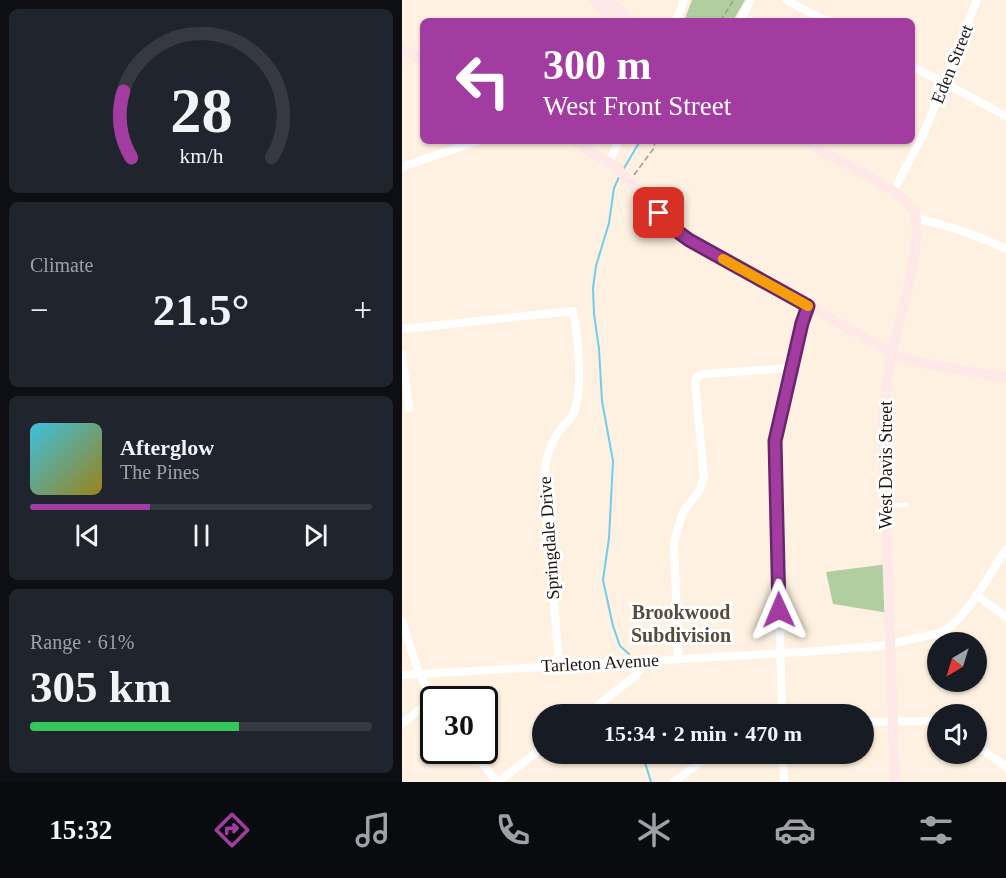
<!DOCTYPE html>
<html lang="en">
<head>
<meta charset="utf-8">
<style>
	body { margin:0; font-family:"Times New Roman",serif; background:#20242c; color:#f1f3f6; height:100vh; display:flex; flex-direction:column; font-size:22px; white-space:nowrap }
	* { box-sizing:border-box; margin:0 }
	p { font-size:20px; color:#9ea1a6 }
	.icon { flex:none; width:33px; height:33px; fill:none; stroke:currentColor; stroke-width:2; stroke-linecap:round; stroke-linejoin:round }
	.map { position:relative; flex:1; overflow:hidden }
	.panel { display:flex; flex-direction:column; gap:9px; padding:9px; background:#0d0f14; width:402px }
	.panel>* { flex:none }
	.hud { position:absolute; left:18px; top:18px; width:495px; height:126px; border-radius:9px; box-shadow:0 2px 4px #0004; background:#a23ca1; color:#fff; overflow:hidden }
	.needle { width:39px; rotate:218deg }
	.tools { position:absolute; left:525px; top:632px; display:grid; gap:12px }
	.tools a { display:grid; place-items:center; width:60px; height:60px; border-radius:50%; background:#171b24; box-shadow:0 2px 4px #0004; font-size:30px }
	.speed { position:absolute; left:18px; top:686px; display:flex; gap:12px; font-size:30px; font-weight:700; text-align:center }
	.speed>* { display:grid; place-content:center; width:78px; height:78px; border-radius:50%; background:#171b24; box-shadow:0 2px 4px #0004; line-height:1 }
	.speed .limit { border:3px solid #111; border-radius:9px; background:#fff; color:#111 }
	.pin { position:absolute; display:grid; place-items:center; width:51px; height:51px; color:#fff; margin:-26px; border-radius:12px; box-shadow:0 3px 9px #0006 }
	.me { position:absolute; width:66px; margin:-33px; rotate:359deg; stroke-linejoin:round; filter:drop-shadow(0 0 4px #0008) }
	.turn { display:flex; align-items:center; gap:21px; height:126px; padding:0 24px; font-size:27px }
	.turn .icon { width:78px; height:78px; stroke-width:2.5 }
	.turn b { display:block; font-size:42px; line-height:51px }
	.big { font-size:45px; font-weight:800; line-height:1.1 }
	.panel .widget { flex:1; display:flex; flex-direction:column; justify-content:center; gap:9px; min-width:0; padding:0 21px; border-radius:9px; background:#20242c }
	.panel .dial { align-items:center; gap:0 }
	.dial svg { height:156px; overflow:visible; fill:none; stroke:#363941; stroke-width:7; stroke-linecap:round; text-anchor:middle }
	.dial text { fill:#f1f3f6; stroke:none }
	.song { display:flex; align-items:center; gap:18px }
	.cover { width:72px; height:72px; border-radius:9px; background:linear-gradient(135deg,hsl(190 70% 55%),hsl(50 70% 35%)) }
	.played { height:6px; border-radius:3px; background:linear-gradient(90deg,#a23ca1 35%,#363941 35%) }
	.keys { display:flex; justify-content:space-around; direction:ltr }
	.heat { display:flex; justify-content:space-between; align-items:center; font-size:33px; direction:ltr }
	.charge { height:9px; border-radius:4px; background:linear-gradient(90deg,#34c759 61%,#363941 0) }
	.trip { position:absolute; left:130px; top:704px; width:342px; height:60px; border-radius:30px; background:#171b24; box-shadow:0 2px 4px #0004; font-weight:800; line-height:60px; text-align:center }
	.tabs { display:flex; height:96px; justify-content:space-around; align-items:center; background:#090b0e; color:#9ea1a6 }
	.tabs .icon { width:42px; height:42px }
	.tabs .current { color:#a23ca1 }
	.tabs b { font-size:27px; color:#f1f3f6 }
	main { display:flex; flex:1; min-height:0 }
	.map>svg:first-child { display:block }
	.green { fill:#b1cea1 }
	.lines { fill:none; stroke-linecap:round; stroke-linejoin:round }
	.stream { stroke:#70cdee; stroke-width:2 }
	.path { stroke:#a49a8e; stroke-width:1.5; stroke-dasharray:6 3; stroke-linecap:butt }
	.lane { stroke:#fff; stroke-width:4 }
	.street { stroke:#fff; stroke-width:8 }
	.secondary { stroke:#ffe8e8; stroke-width:10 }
	.route-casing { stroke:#692769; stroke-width:15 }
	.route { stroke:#a23ca1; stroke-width:10 }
	.slow { stroke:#f59e0b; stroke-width:10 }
	.labels { text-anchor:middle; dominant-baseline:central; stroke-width:6; stroke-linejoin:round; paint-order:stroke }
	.street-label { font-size:18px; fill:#1d1710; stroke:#fff }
	.neighbourhood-label { font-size:20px; font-weight:bold; fill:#594b3a; stroke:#fff }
</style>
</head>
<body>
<main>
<section class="panel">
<div class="widget dial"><svg viewBox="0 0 100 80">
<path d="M14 69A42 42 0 1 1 86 69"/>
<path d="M14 69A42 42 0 0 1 10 35" stroke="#a23ca1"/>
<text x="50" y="56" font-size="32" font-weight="700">28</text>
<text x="50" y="72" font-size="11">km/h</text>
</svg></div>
<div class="widget"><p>Climate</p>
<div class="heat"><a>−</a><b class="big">21.5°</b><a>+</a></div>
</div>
<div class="widget">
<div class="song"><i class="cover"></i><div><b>Afterglow</b><p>The Pines</p></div></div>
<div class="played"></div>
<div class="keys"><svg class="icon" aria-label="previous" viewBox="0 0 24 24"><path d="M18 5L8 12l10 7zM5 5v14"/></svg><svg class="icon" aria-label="pause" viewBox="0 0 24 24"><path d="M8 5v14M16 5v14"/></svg><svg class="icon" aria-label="next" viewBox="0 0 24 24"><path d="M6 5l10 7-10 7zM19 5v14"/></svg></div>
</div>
<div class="widget"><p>Range · 61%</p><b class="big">305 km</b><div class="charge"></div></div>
</section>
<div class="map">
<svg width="604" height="782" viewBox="0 0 604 782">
	<rect width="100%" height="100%" fill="#fef1e1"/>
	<g class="green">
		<polygon points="290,0 343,0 331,21 282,21"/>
		<polygon points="486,564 487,613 431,604 424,572"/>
	</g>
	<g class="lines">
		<g class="stream">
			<polyline points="221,170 238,141"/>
			<polyline points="217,177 212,188 207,223 194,266 191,288 192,314 197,349 200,401 211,461 207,538 201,580 211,626 218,646 227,654"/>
			<polyline points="240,753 249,782"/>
		</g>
		<g class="path">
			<polyline points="318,21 332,0"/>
			<polyline points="232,175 252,148 253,141"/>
		</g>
		<polyline class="lane" points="484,506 504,505"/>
		<g class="street">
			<polyline points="384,0 424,21"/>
			<polyline points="274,21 282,0"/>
			<polyline points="338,21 349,0"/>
			<polyline points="510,66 604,116"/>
			<polyline points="207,161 217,141"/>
			<polyline points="0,167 76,141"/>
			<polyline points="491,192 522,133 575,0"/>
			<path d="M514,219C546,224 574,235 604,249"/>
			<path d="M0,329L171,311C176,336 182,392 171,414C168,420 163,424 159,429C148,444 143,459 142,477L157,665"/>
			<polyline points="0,354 7,408"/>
			<polyline points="574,595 604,617"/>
			<polyline points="0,621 17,673 32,701"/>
			<polyline points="276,658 272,542 281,512 297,491 302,478 293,382 294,378 300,374 390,368"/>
			<path d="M0,675L400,652L479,646L538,633C564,621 588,573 604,549"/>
			<polyline points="185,714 233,676 247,660"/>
			<polyline points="380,714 373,441 400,323 407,306"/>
			<polyline points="462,722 536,721"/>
			<polyline points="0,724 30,699"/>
			<polyline points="574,745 604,767"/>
			<polyline points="70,750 95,782"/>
			<polyline points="381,753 382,782"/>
			<polyline points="96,782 141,747"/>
			<polyline points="272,782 310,753"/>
		</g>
		<g class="secondary">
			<polyline points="191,0 213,21"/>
			<polyline points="206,0 229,21"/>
			<polyline points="0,49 21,60"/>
			<polyline points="172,141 214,167 266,223 282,236 490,353 514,362 604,378"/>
			<path d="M401,141C426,155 496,188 510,208C526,230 495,328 489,356C485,380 482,404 481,429L493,782"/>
		</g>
	</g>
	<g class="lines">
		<defs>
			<polyline id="route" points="257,213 272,229 287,240 406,306 400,323 373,441 377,610"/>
		</defs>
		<use href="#route" class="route-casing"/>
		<use href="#route" class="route"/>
		<polyline class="slow" points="321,259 406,306"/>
	</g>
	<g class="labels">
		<g class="street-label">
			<text transform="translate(550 64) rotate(-68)">Eden Street</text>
			<text transform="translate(484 465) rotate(-90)">West Davis Street</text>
			<text transform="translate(147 538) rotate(-94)">Springdale Drive</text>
			<text transform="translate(198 663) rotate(-3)">Tarleton Avenue</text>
		</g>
		<g class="neighbourhood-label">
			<text x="279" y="612">Brookwood<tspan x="279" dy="23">Subdivision</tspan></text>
		</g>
	</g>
</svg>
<div class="tools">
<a><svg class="needle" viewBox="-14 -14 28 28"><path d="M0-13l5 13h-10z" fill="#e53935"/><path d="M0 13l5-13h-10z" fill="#9ea1a6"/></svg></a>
<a><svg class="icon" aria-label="sound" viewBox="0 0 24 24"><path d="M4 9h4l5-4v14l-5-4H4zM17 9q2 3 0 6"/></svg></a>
</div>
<div class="speed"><div class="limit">30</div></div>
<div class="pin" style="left:257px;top:213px;background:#d93025"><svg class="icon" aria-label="arrive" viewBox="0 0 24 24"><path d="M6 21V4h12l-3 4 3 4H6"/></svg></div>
<svg class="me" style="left:377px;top:610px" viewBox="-20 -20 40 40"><path d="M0-17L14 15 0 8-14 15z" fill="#a23ca1" stroke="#fff" stroke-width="4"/></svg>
<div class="trip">15:34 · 2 min · 470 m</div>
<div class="hud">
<div class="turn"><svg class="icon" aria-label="left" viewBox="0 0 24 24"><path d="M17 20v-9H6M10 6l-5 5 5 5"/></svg><div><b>300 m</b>West Front Street</div></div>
</div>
</div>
</main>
<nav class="tabs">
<b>15:32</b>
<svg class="icon current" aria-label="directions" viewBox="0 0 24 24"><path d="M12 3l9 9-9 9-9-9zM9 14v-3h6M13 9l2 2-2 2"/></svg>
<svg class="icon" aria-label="music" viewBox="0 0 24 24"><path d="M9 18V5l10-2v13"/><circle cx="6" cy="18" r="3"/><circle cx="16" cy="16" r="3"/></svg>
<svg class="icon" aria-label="phone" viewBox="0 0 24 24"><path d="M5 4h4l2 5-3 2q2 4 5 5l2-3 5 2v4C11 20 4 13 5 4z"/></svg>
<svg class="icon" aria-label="climate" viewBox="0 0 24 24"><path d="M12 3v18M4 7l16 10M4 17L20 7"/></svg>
<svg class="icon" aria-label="car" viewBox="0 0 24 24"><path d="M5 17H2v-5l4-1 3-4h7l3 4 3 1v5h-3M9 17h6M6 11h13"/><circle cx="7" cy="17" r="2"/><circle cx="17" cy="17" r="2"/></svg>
<svg class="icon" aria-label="filters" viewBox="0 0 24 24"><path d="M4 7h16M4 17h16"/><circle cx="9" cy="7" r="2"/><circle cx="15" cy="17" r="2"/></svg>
</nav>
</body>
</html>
